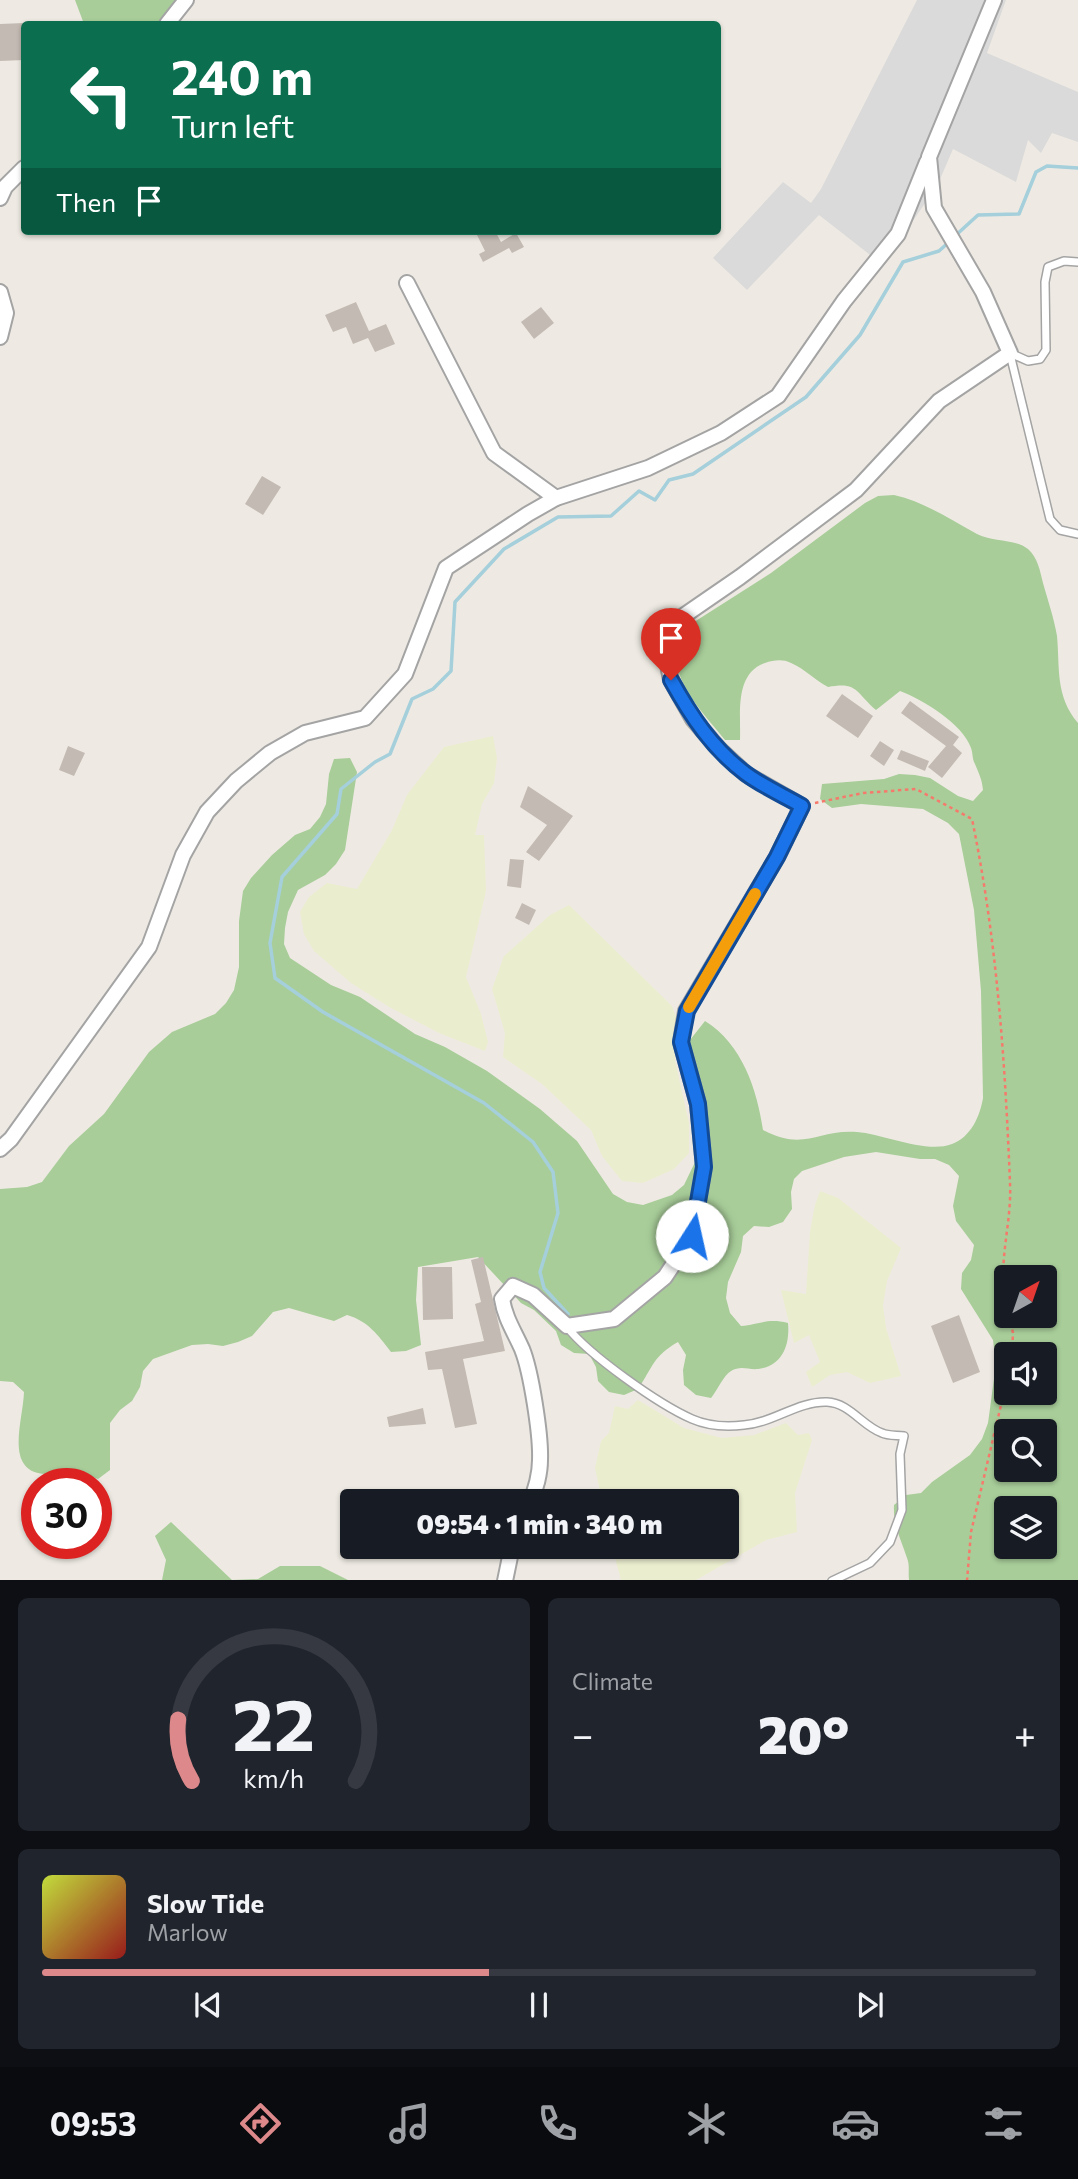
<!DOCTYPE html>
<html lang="en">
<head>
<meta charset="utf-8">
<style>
	body { margin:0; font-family:Commissioner,sans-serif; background:#20242c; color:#f1f3f6; height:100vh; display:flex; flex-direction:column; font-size:26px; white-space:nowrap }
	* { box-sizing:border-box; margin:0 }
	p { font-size:23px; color:#9ea1a6 }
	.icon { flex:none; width:38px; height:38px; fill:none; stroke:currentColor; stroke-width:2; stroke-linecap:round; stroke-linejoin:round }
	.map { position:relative; height:1580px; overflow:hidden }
	.sheet { display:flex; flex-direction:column; gap:18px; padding:18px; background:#0d0f14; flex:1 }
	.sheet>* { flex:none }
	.guide { position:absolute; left:21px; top:21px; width:700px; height:214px; border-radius:7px; box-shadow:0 2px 5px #0004; background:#0b6e4f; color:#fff; overflow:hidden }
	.needle { width:46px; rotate:40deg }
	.fabs { position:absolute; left:994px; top:1265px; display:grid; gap:14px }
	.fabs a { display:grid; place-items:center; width:63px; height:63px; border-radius:7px; background:#171b24; box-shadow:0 2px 5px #0004; font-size:35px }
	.speed { position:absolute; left:21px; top:1468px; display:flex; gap:14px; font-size:35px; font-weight:700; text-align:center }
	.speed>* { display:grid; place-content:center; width:91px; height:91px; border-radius:50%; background:#171b24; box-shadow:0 2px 5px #0004; line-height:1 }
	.speed .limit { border:10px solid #d22; background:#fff; color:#111 }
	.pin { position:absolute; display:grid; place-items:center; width:60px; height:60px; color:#fff; margin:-72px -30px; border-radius:50% 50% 50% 0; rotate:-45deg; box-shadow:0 0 7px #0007 }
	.pin .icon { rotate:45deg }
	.me { position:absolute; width:77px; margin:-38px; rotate:10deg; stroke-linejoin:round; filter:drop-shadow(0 0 5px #0008) }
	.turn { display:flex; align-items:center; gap:24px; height:147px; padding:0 35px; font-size:32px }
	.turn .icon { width:91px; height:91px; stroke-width:2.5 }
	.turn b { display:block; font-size:49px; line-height:60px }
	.then { display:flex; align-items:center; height:66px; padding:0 35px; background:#0003; gap:14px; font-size:26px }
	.big { font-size:52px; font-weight:800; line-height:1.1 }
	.sheet .tile { flex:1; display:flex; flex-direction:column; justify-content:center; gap:10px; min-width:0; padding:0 24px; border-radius:10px; background:#20242c }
	.sheet .dial { align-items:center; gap:0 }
	.dial svg { height:182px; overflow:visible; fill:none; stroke:#363941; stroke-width:7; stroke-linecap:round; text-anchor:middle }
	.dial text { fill:#f1f3f6; stroke:none }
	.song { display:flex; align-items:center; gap:21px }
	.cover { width:84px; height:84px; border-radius:10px; background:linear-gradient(135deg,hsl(70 70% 55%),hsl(0 70% 35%)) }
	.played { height:7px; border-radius:4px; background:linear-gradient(90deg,#dd888a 45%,#363941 45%) }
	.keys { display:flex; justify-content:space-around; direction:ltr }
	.heat { display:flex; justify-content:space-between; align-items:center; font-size:38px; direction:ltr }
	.sheet .tiles { flex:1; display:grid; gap:18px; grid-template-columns:1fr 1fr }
	.tile:last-child { grid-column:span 2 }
	.trip { position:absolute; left:340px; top:1489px; width:399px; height:70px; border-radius:7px; background:#171b24; box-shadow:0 2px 5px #0004; font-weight:800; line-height:70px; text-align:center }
	.menu { display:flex; height:112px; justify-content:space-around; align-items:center; background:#090b0e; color:#9ea1a6 }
	.menu .icon { width:49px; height:49px }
	.menu .selected { color:#dd888a }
	.menu b { font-size:32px; color:#f1f3f6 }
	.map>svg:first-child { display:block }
	.residential { fill:#dbdada }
	.farmland { fill:#ebedcf }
	.forest { fill:#a8cd99; fill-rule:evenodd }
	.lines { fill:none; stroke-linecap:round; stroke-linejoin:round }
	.stream { stroke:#a4cfdb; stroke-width:3.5 }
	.building { fill:#c3bab3 }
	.service-casing { stroke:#a4a4a4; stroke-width:10 }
	.minor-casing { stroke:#a4a4a4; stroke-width:18 }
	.path { stroke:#f67a6c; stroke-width:2.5; stroke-dasharray:3.5 3.5; stroke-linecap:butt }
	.service { stroke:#fff; stroke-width:7 }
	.minor { stroke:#fff; stroke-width:14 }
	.route-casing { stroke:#114b97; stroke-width:18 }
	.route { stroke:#1a73e8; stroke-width:12 }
	.slow { stroke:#f59e0b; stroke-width:12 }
</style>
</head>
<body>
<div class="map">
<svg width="1078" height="1581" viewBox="0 0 1078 1581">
	<rect width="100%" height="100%" fill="#eeeae3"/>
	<polygon class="residential" points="917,0 1006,0 987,53 1078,92 1078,142 1052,133 1041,153 1028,140 1016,182 953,149 938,184 883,265 819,215 747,290 713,258 783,182 811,203 821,189"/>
	<g class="farmland">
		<polygon points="493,736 497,758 494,783 482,804 475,835 484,835 486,891 466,977 481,1014 488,1042 485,1051 439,1033 389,1007 351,983 314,951 304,934 300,912 309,897 327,883 357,889 392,830 407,795 444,747"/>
		<polygon points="569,905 672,1006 677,1020 675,1061 689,1123 689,1153 674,1169 643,1183 622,1181 602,1156 591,1130 542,1084 503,1057 505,1033 492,989 504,956 550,915"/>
		<polygon points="820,1191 838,1198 901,1248 887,1281 883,1305 886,1328 901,1376 870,1383 847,1372 830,1375 812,1387 806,1372 820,1362 809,1335 794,1343 781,1290 806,1294 810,1232 815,1205"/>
		<polygon points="638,1400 684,1428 722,1438 754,1435 786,1423 798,1435 809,1433 812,1440 795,1493 797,1532 766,1540 696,1580 621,1580 612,1547 726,1547 726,1502 602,1501 595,1468 601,1441 609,1433 615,1406 628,1409"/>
	</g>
	<g class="forest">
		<polygon points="75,0 190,0 164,24 84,24"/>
		<path d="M894,495C925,502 949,519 977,534C992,542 1016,539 1028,549C1038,558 1040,571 1043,583C1048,601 1054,618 1057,636C1060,668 1055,696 1078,723V1580H909C908,1573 910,1565 907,1558C901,1539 893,1526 894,1505L906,1495L921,1493L932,1482L970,1455L982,1439L988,1423L996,1364L993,1340L961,1289L962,1273L971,1260L974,1245L956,1221L953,1206L959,1176L949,1165L935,1159H920L876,1152L844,1157L802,1171L794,1179L791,1192L792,1209L783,1222L769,1227L754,1226L743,1236L741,1252L728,1282L726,1298L730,1313L741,1326C761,1324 768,1318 788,1323C790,1344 783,1366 758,1369C748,1370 741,1365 731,1371C723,1376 717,1391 711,1398L696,1395L684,1385L683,1370L686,1355L678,1342C653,1356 653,1367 638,1389L624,1395L609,1392L598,1381L596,1367L589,1354L574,1353L561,1345L556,1331L534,1310L521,1303L478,1257L418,1267L416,1300L421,1345L406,1351L391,1352C378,1335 368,1321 347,1315L334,1321L289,1308L273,1312L252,1336L238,1342L223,1346L208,1344L192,1345L153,1359L143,1371L140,1387L132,1401L120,1410L110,1423V1470L98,1479C82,1472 71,1473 54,1474C1,1478 23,1423 24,1392L13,1382L0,1381V1189L27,1187L42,1182L69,1146L104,1114L149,1052L172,1032L215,1014L226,1003L234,990L239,967V921L243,891L251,878L272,855L295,835L310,829L320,817L326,804L329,774L334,759L350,758L357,772L345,850L336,864L325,875L298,890L288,912L285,928L284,944L290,958L331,985L360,997L415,1034L445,1047L487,1071L540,1109L577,1141L613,1194L627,1202L643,1205L672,1195L684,1185L697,1158L690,1040L705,1021C742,1044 757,1089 763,1130C805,1152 817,1129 857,1132C884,1134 926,1154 952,1144C971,1137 980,1116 983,1098L981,991L974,910L959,834L948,823L923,809L861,804L832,808L820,799L822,784L884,779L899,774L915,775L930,778L958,796L973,801L983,790C982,779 979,774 975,764C972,759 973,753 971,748C963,724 922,699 900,691L876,710C856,693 858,681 828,687C815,680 805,669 791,663C783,659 774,660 765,663C734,674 741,714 740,740H725C699,707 653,665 691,624L771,573L865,503L878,496ZM1006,1278H1045V1316H1006ZM1006,1354H1045V1393H1006ZM1006,1432H1045V1470H1006ZM1006,1508H1045V1547H1006Z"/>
		<polygon points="171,1522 232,1580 258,1579 280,1566 320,1566 348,1580 162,1580 166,1560 155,1536"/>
	</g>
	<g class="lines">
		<g class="stream">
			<polyline points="955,236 978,215 1019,214 1036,172 1047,166 1078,168"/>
			<polyline points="568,1314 544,1288 540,1272 558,1213 553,1172 533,1142 484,1103 323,1012 275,978 270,943 282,877 337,814 341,789 375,762 390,754 412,699 433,689 451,671 455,602 504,549 558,517 611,516 639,491 655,500 669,480 693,474 806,397 860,335 903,262 939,251 949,242"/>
		</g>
	</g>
	<g class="building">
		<polygon points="24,23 24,60 0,61 0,24"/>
		<polygon points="475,231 495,231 501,242 516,233 524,247 512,253 509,248 483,262 479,254 485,251"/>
		<polygon points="356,302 369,331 386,324 395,344 375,352 368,338 353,344 346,327 333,332 325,315"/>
		<polygon points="541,307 554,323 534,339 521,322"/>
		<polygon points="262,476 281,487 263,515 245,504"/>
		<polygon points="842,694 873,716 858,738 826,716"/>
		<polygon points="910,701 959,737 953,745 962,753 942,778 928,767 946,746 901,713"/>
		<polygon points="880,741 894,750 884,766 870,756"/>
		<polygon points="68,746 85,753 74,776 59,770"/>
		<polygon points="901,750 929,761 925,771 897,759"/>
		<polygon points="528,786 573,816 539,861 526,852 547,825 520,807"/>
		<polygon points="510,859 524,860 521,888 507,886"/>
		<polygon points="522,903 536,910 529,925 515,918"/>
		<polygon points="483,1257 505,1351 463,1359 477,1424 455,1428 442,1369 428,1370 425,1352 484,1341 475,1304 481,1302 471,1260"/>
		<polygon points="422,1267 452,1267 453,1319 423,1320"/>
		<polygon points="959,1315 980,1372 953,1383 931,1326"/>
		<polygon points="423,1408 426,1424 389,1427 387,1417"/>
	</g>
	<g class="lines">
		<defs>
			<g id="service">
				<polyline points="1010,353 1028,361 1040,359 1046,350 1045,282 1048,267 1064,261 1078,262"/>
				<polyline points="1010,354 1050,519 1060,530 1078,534"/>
				<path d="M567,1327C589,1355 658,1404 692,1419C708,1426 727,1427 744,1425C773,1423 798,1401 827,1402C850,1403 862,1426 882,1433C888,1436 897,1435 904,1436L900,1454L902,1510L890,1542L870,1563L832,1581"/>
			</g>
			<g id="minor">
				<polyline points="167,24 186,0"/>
				<polyline points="0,198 5,187 24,168"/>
				<polyline points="407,283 494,453 556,498"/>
				<polyline points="0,292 6,313 0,337"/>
				<polyline points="0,1149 11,1139 149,947 183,855 207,812 236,781 270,753 305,733 365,718 405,674 446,568 528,514 556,498 648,468 721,433 778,396 844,301 898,234 927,162"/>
				<path d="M530,1502C536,1490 540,1473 540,1460C541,1435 531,1371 522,1349C514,1331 505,1318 502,1299L513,1286L533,1295L567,1326L614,1319L665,1277L692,1236L704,1167L698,1104L681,1042L686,1011L777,857L802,806L746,774L718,748L693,719L671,680L664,645L679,619L740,577L856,490L939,401L1010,353L983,292L934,208L929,157L994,0"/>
				<polyline points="505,1581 512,1547"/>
			</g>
		</defs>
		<use href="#service" class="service-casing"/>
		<use href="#minor" class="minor-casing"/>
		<g class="path">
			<path d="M815,803L863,793L916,789L972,819C997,940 1005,1060 1010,1183C1012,1224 997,1264 1006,1304"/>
			<polyline points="1009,1316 1013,1333 1012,1354"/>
			<polyline points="967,1581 971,1532 1006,1384"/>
		</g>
		<use href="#service" class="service"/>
		<use href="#minor" class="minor"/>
	</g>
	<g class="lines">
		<defs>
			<path id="route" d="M671,680C691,716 712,748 745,773C762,786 783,795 802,806L777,857L687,1011L681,1042L698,1104L704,1167L692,1236"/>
		</defs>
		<use href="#route" class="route-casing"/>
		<use href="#route" class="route"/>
		<polyline class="slow" points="689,1007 755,894"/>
	</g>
</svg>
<div class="fabs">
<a><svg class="needle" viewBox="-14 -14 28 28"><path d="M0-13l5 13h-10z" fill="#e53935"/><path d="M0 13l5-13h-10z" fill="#9ea1a6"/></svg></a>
<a><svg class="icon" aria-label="sound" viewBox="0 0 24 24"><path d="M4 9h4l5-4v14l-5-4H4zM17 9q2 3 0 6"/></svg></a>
<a><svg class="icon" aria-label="search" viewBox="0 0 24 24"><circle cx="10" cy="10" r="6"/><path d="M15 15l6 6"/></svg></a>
<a><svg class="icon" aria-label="layers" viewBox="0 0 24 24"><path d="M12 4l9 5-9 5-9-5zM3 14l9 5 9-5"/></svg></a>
</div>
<div class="speed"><div class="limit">30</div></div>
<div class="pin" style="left:671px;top:680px;background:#d93025"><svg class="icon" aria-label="arrive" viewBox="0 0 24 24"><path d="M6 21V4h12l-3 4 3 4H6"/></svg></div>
<svg class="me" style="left:692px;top:1236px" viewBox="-20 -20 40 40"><circle r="19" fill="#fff"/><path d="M0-13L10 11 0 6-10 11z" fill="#1a73e8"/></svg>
<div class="trip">09:54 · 1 min · 340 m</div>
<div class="guide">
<div class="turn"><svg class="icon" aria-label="left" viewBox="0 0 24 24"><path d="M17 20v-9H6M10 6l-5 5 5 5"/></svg><div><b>240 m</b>Turn left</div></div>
<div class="then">Then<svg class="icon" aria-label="arrive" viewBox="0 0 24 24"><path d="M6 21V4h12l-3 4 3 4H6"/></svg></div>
</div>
</div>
<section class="sheet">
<div class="tiles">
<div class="tile dial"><svg viewBox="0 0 100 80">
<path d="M14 69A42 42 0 1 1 86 69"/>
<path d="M14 69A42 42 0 0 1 8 42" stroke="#dd888a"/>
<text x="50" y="56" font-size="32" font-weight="700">22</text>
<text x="50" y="72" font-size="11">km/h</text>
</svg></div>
<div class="tile"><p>Climate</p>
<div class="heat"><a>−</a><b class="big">20°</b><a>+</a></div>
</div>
<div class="tile">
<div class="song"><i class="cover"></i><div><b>Slow Tide</b><p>Marlow</p></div></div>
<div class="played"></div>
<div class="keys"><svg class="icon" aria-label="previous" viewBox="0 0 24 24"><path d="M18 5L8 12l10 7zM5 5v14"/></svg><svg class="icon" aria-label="pause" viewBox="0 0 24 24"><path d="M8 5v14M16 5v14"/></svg><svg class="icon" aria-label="next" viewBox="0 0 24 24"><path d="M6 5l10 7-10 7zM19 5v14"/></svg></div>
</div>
</div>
</section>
<nav class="menu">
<b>09:53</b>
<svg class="icon selected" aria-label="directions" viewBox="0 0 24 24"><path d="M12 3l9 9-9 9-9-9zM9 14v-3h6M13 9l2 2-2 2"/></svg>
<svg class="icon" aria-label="music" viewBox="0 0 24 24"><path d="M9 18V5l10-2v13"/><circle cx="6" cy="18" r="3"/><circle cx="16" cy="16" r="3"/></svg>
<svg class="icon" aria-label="phone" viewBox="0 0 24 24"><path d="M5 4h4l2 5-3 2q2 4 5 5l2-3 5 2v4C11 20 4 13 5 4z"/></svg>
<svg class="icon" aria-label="climate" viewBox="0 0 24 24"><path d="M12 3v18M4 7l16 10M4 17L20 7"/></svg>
<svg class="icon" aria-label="car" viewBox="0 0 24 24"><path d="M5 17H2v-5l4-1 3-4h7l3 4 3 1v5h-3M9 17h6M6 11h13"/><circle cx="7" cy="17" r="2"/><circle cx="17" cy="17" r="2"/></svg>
<svg class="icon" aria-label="filters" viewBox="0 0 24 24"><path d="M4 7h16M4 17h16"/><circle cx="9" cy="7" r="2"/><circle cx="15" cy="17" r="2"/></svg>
</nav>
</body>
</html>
